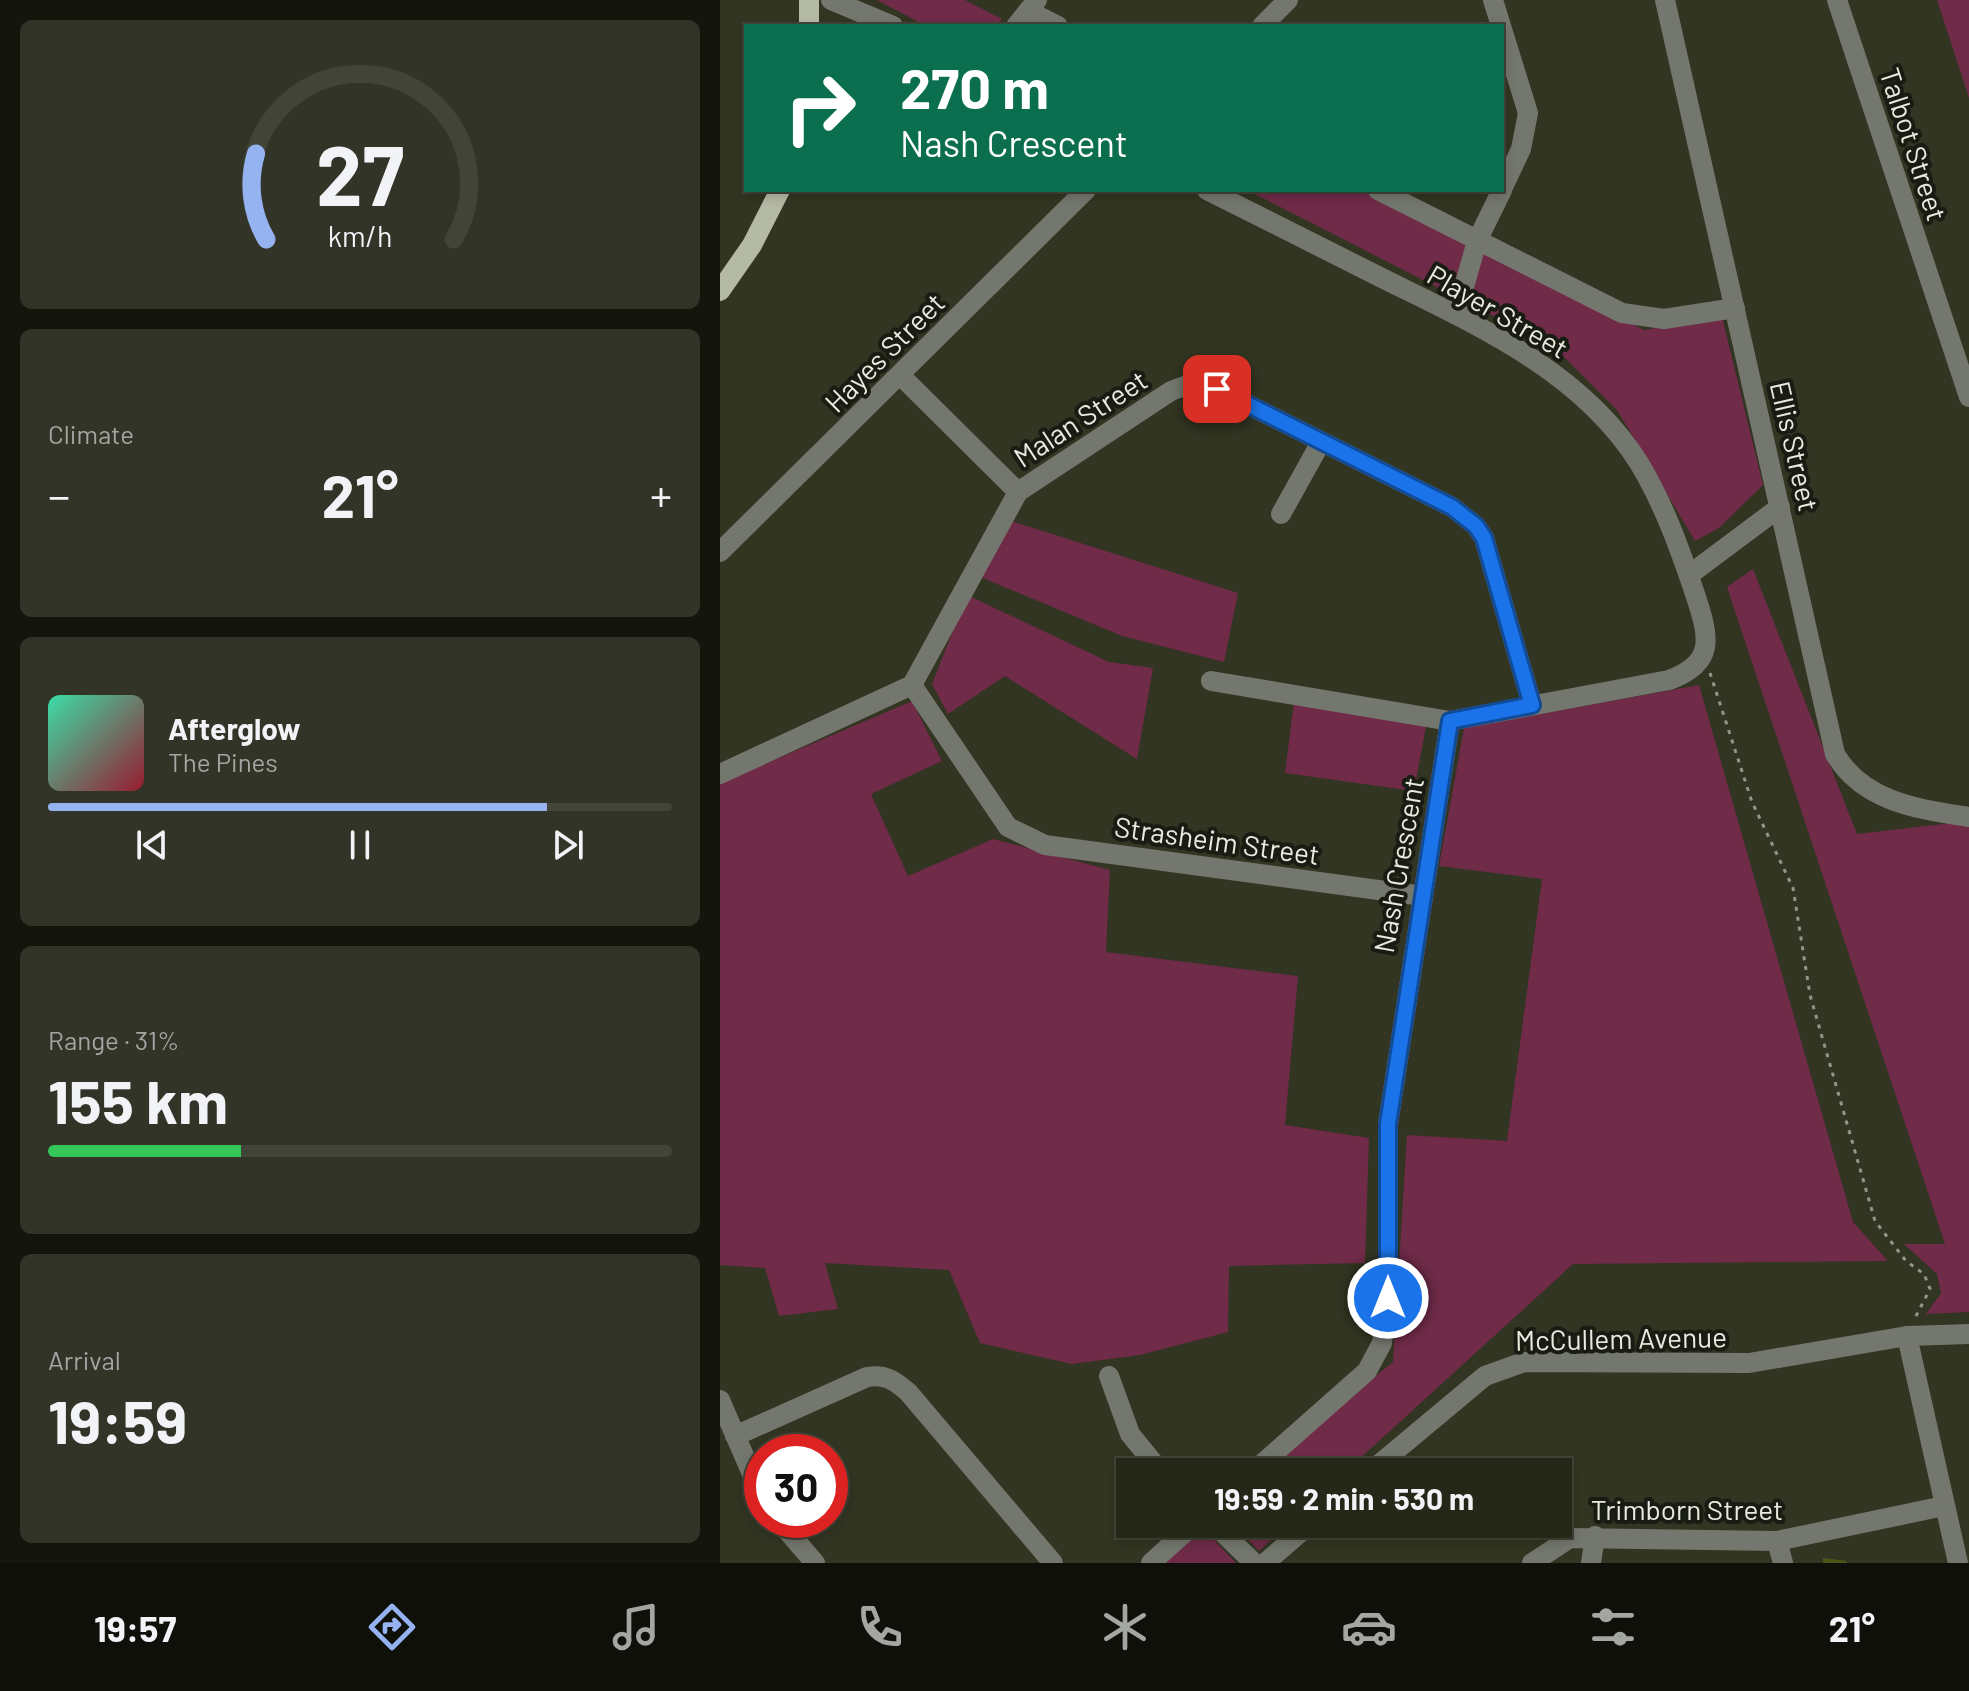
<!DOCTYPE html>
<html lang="en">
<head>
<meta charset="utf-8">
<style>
	body { margin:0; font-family:Barlow,sans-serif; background:#313426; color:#f1f3f6; height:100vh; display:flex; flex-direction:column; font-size:30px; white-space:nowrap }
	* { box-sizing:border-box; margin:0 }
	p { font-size:26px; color:#a3a6a2 }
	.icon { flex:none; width:44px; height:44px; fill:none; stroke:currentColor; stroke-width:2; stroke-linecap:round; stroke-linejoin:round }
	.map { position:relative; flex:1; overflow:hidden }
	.panel { display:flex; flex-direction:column; gap:20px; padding:20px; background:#14160e; width:720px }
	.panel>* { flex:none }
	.hud { position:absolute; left:24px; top:24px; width:760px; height:168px; border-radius:0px; box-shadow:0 4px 12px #0003,0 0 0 2px #424438; background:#0b6e4f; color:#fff; overflow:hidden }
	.speed { position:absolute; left:24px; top:1434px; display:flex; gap:16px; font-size:40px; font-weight:700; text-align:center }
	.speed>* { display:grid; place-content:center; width:104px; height:104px; border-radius:50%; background:#252819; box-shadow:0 4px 12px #0003,0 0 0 2px #424438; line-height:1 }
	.speed .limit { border:12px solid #d22; background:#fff; color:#111 }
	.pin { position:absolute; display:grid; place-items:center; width:68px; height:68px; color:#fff; margin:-34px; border-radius:16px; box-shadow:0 4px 12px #0006 }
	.me { position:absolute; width:88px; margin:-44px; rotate:0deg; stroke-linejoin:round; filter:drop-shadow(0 0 6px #0008) }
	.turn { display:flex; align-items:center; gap:28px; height:168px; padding:0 24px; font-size:36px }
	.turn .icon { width:104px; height:104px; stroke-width:2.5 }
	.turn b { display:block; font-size:56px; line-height:68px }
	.big { font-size:60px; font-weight:700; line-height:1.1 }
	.panel .card { flex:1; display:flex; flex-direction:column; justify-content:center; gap:12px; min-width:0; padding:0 28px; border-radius:12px; background:#313426 }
	.panel .dial { align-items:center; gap:0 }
	.dial svg { height:208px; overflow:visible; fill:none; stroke:#424438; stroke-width:7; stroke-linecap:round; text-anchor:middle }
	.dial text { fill:#f1f3f6; stroke:none }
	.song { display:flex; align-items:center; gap:24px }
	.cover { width:96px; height:96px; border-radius:12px; background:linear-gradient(135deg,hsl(160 70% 55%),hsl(350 70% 35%)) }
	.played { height:8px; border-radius:4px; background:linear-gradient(90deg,#95b2f1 80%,#424438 80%) }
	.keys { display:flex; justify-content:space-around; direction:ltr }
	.heat { display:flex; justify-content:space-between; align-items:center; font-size:44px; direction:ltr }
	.charge { height:12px; border-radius:6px; background:linear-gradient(90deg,#34c759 31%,#424438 0) }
	.trip { position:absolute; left:396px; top:1458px; width:456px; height:80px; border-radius:0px; background:#252819; box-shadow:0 4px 12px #0003,0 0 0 2px #424438; font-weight:700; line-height:80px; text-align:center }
	.tab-bar { display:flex; height:128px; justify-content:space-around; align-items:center; background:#0f100a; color:#a3a6a2 }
	.tab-bar .icon { width:56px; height:56px }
	.tab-bar .selected { color:#95b2f1 }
	.tab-bar b { font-size:36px; color:#f1f3f6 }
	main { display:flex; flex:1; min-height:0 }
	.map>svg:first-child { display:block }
	.green { fill:#6f2b48 }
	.building { fill:#4c5716; filter:url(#shadow) }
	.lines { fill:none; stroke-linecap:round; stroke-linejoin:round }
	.path { stroke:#949787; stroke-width:3; stroke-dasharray:4 6; stroke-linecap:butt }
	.minor { stroke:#74776d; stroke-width:20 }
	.major { stroke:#b5baa6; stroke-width:20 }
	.route-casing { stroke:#114b97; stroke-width:20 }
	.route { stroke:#1a73e8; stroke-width:14 }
	.labels { text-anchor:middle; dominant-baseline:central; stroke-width:8; stroke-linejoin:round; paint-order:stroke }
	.street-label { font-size:28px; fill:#e8ebde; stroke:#191c13 }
</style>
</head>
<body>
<main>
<section class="panel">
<div class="card dial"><svg viewBox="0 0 100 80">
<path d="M14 69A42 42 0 1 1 86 69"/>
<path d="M14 69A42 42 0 0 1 10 36" stroke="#95b2f1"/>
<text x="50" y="56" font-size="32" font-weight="700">27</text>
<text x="50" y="72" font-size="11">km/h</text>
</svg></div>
<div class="card"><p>Climate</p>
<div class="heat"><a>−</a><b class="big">21°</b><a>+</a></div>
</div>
<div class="card">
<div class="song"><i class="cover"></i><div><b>Afterglow</b><p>The Pines</p></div></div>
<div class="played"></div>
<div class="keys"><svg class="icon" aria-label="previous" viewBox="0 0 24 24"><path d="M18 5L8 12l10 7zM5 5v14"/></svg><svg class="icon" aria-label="pause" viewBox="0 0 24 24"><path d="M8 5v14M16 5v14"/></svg><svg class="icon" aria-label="next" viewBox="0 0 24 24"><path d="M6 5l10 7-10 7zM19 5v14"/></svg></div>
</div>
<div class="card"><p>Range · 31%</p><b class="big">155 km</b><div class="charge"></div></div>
<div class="card"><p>Arrival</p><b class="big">19:59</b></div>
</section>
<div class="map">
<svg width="1249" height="1563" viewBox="0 0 1249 1563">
	<defs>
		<filter id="shadow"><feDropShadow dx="4" dy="7" stdDeviation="2" flood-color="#0009"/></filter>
	</defs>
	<rect width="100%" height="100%" fill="#313521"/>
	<g class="green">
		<polygon points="157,0 245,0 282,19 277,26 206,26"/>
		<polygon points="1217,0 1249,0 1249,98"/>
		<polygon points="527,190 646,190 924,330 1002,317 1043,485 999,528 975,541 897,410 834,347"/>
		<polygon points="291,521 518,593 504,662 402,636 258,576"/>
		<polygon points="1033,569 1137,834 1249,821 1249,1312 1206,1314 1221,1293 1217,1274 1184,1244 1225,1244 1007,587"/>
		<polygon points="247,595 389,662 433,668 417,759 285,676 228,714 212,684"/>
		<polygon points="979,685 1133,1222 1168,1261 853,1264 625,1472 537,1472 673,1362 687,1135 787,1141 822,879 719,866 744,728"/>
		<polygon points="192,701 222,761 151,794 188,876 273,839 390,870 386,952 578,976 565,1125 649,1138 645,1263 509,1266 508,1332 420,1355 352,1364 260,1343 229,1270 105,1263 118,1309 59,1316 45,1268 0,1265 0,783"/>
		<polygon points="574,702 707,721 694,791 565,773"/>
		<polygon points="513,1524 569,1524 539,1551"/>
		<polygon points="481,1526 516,1563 443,1563"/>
	</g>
	<polygon class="building" points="1103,1558 1127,1561 1127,1563 1103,1563"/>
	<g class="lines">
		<polyline class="path" points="990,673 1032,802 1073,888 1090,995 1155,1221 1186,1261 1204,1274 1210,1289 1195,1318"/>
		<g class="minor">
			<polyline points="111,0 173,26"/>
			<polyline points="773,0 808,113 801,149 782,189"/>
			<path d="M945,0L1115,754C1143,802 1198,809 1249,817"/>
			<polyline points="1117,0 1249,397"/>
			<polyline points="308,11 338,26"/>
			<polyline points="296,26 317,0"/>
			<polyline points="542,26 568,0"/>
			<path d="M487,190C547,220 607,250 666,280C759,326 862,372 919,463C944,504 961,552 976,597C989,637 996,663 949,680L730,721L491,681"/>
			<polyline points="658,190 902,313 944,319 1015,308"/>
			<polyline points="736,315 757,241 782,190"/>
			<polyline points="181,376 298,492"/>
			<polyline points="561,514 601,442"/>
			<polyline points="0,552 366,190"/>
			<polyline points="969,575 1060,507"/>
			<polyline points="192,685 288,827 325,845 703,896"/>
			<polyline points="0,774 192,685 298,492 451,391 467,385 497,389 732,507 756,526 764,538 812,705"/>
			<polyline points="1187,1336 1238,1563"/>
			<polyline points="389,1376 410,1434 441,1472"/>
			<polyline points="0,1400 42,1497"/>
			<path d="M15,1436L147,1377C165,1374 174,1380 188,1392L333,1563"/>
			<polyline points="533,1472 647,1371 662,1343 668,1298 668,1124 730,721"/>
			<polyline points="650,1472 765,1376 804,1362 1029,1363 1187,1336 1249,1334"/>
			<polyline points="58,1520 95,1563"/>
			<polyline points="494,1524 534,1563"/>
			<polyline points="1057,1541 1063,1563"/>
			<polyline points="431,1563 474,1524"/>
			<polyline points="545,1563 590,1524"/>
			<polyline points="812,1563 850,1538 1057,1541 1224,1506"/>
			<polyline points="871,1563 875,1536"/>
		</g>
		<g class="major">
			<polyline points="89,26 89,0"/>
			<polyline points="0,291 32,245 60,190"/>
		</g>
	</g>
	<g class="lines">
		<defs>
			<polyline id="route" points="497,389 732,507 756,526 764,538 812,705 730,721 668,1124 668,1298"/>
		</defs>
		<use href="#route" class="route-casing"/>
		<use href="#route" class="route"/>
	</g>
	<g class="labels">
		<g class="street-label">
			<text transform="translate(1194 144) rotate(72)">Talbot Street</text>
			<text transform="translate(778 311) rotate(30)">Player Street</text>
			<text transform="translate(164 352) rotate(-45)">Hayes Street</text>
			<text transform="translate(360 418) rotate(-33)">Malan Street</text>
			<text transform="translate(1075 446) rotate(77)">Ellis Street</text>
			<text transform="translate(497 840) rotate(8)">Strasheim Street</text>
			<text transform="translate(678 865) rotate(-80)">Nash Crescent</text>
			<text transform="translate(901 1338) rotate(-1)">McCullem Avenue</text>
			<text x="967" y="1509">Trimborn Street</text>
		</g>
	</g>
</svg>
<div class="speed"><div class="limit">30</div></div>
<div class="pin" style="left:497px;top:389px;background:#d93025"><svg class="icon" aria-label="arrive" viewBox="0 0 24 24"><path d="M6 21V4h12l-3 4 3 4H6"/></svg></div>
<svg class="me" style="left:668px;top:1298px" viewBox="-20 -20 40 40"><circle r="17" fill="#1a73e8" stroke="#fff" stroke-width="3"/><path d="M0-11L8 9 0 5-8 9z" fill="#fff"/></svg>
<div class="trip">19:59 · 2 min · 530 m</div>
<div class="hud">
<div class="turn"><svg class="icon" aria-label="right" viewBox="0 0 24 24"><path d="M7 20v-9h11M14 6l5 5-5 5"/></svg><div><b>270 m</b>Nash Crescent</div></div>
</div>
</div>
</main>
<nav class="tab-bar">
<b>19:57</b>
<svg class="icon selected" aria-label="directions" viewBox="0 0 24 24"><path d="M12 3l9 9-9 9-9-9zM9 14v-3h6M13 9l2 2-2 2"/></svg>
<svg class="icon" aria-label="music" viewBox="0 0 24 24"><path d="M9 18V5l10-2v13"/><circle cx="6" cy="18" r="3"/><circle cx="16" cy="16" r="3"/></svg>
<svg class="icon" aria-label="phone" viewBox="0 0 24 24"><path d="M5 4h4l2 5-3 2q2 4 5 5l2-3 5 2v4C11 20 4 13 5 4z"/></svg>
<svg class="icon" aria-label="climate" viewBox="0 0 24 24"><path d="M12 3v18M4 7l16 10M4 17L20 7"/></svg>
<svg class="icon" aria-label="car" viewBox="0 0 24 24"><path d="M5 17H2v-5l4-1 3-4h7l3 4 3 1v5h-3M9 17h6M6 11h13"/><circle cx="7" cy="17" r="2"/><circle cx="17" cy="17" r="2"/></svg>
<svg class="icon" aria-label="filters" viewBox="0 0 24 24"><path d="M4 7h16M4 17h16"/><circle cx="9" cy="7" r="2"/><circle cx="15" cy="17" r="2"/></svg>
<b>21°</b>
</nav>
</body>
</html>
